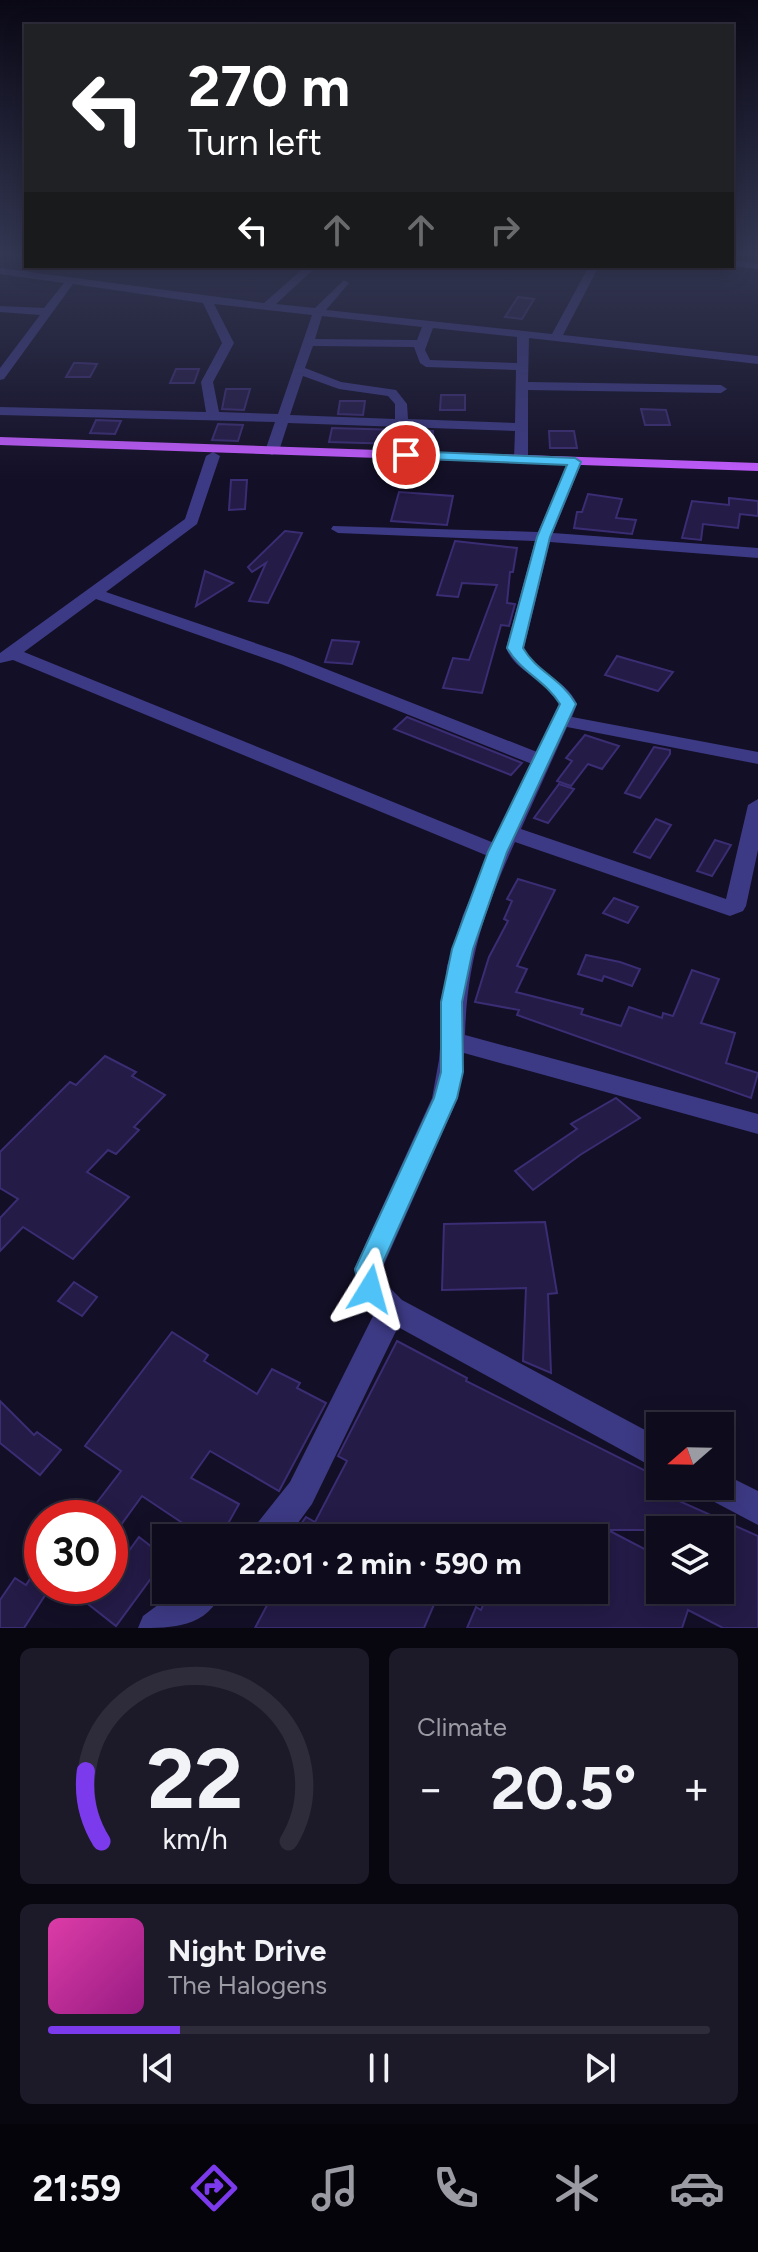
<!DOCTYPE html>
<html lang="en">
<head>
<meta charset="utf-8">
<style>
	body { margin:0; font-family:Figtree,sans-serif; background:#1c1929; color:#f1f3f6; height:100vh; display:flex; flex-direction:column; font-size:30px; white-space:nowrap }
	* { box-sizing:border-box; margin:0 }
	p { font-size:26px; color:#9b9ba3 }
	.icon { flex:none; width:44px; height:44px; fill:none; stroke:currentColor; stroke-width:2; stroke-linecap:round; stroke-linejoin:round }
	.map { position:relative; height:1628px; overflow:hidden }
	.sheet { display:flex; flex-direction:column; gap:20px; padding:20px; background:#08060f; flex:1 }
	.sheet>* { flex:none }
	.banner { position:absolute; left:24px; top:24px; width:710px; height:244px; border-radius:0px; box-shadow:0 4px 20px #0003,0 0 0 2px #2e2b3b; background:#202124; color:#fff; overflow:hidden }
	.needle { width:52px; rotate:250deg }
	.buttons { position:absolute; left:646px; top:1412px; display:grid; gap:16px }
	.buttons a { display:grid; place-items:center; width:88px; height:88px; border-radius:0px; background:#0e0b1c; box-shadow:0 4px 20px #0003,0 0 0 2px #2e2b3b; font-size:40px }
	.speed { position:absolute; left:24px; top:1500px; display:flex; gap:16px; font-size:40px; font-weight:700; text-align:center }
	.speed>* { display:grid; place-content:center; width:104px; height:104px; border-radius:50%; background:#0e0b1c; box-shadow:0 4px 20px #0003,0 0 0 2px #2e2b3b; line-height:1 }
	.speed .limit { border:12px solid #d22; background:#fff; color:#111 }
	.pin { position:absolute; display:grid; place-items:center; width:68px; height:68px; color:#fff; margin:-34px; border:4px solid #fff; border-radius:50%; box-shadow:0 2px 8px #0007 }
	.me { position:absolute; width:88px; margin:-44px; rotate:8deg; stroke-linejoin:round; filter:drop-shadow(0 0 6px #0008) }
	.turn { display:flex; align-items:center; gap:28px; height:168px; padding:0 32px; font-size:36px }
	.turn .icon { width:104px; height:104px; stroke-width:2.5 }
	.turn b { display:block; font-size:56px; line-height:68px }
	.lanes { display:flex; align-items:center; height:76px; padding:0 32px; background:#0003; justify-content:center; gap:40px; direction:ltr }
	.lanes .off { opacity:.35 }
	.big { font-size:60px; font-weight:700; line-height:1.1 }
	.sheet .widget { flex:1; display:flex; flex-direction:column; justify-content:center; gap:12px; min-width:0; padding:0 28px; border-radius:12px; background:#1c1929 }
	.sheet .dial { align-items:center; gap:0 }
	.dial svg { height:208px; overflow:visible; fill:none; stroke:#2e2b3b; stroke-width:7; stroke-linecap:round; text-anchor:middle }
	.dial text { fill:#f1f3f6; stroke:none }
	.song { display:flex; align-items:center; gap:24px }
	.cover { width:96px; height:96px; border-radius:12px; background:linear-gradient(135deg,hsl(320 70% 55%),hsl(310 70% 35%)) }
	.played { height:8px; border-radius:4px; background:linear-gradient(90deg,#7c3aed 20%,#2e2b3b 20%) }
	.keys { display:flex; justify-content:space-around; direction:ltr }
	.heat { display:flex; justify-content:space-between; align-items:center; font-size:44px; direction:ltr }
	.sheet .tiles { flex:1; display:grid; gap:20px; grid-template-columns:1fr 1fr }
	.widget:last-child { grid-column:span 2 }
	.trip { position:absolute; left:152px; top:1524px; width:456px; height:80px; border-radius:0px; background:#0e0b1c; box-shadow:0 4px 20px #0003,0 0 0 2px #2e2b3b; font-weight:700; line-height:80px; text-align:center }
	.tabs { display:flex; height:128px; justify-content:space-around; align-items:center; background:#06040b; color:#9b9ba3 }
	.tabs .icon { width:56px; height:56px }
	.tabs .current { color:#7c3aed }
	.tabs b { font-size:36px; color:#f1f3f6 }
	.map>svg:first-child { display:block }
	.building { fill:#241b47; stroke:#3b2d73; stroke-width:2; fill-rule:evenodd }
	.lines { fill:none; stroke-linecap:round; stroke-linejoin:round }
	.minor { fill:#3d3a85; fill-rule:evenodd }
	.major { fill:#c25bff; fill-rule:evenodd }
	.route { fill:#4fc3f7; stroke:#337fa1; stroke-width:2 }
</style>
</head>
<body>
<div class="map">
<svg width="758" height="1628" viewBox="0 0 758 1628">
	<rect width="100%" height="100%" fill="#130f26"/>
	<g class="building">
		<polygon points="518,297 534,299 522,319 505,317"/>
		<polygon points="74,363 80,363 97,364 90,377 66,377"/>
		<polygon points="176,369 199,369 194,383 170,383"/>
		<polygon points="226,389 250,389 244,410 222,409"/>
		<polygon points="441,395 465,395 465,410 440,410"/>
		<polygon points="340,401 365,401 363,415 338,414"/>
		<polygon points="641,409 666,410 670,425 645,425"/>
		<polygon points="96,420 121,421 115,434 90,433"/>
		<polygon points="218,424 243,425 238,441 212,440"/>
		<polygon points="332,428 433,431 433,445 329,442"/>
		<polygon points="549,431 574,431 577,448 550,448"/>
		<polygon points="231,480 247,480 245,509 229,510"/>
		<polygon points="399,492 453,496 447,525 391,521"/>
		<polygon points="588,494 622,499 616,518 636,520 632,534 574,528 577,512 582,512"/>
		<polygon points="729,498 758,501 758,516 740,514 738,528 703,524 701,540 682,538 692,501 729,505"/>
		<polygon points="285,531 302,533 268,603 249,601 266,563 252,572 248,567"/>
		<polygon points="455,541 517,548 513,572 510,572 507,603 515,604 509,626 501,625 482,693 443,688 453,658 469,660 497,585 462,583 458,597 437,595"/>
		<polygon points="205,571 233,583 196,606"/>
		<polygon points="332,640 359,642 352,664 325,662"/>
		<polygon points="617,656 673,672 658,691 605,675"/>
		<polygon points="407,717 522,763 511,775 394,729"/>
		<polygon points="585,735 619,746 602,769 588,764 571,786 557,781 572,761 566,758"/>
		<polygon points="654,747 670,750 670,754 640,798 625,793"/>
		<polygon points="559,784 574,789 548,823 534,818"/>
		<polygon points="656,819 671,825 650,858 634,852"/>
		<polygon points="715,840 731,845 712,876 697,871"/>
		<polygon points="518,879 555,890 517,966 527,969 516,992 583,1009 581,1014 621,1026 629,1007 662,1018 663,1013 673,1016 692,970 719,979 701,1023 735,1033 726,1063 758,1073 751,1098 517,1015 519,1010 475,1002 489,957 508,921 504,919 512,901 507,899"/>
		<polygon points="614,898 638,907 628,923 603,913"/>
		<polygon points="586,955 620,962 640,969 632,986 604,976 602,981 578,974"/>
		<polygon points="105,1056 136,1072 132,1076 165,1095 134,1127 139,1130 116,1154 108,1150 87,1172 129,1197 73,1259 23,1227 0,1251 0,1218 18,1199 0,1188 0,1152 70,1082 76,1085"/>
		<polygon points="616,1098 640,1118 580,1155 533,1190 515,1171 577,1129 571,1124"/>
		<polygon points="545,1222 557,1293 548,1294 551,1373 523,1361 526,1288 442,1290 444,1224"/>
		<polygon points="74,1282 97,1297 82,1316 58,1301"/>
		<polygon points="172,1332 208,1355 204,1361 257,1394 272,1369 300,1383 297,1388 326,1403 279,1491 210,1451 191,1478 239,1504 220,1538 205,1538 142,1496 110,1540 110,1518 85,1518 121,1471 85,1446"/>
		<path d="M397,1341L467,1378L466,1381L660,1478V1486H674L670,1497L758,1536V1628H723L688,1610L682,1628H467L476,1607L481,1610L489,1590H594V1538H466L444,1527L439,1538H291L306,1517L315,1522L347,1461L338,1456ZM608,1530H726L720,1549V1590H660V1557Z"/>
		<polygon points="0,1401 34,1435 37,1432 61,1450 40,1475 0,1443"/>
		<polygon points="139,1537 166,1558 116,1626 88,1604 101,1586 110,1586 110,1577"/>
		<polygon points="42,1560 42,1586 51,1586 24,1628 0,1628 0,1600 15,1578 26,1585"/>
		<polygon points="275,1590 417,1590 436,1600 424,1628 255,1628"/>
	</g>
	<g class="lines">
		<g class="minor">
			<polygon points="732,260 758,263 758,269 732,266"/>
			<path d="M306,266H317L276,304L315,308L344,280L349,283L326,310L552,334L589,266H599L563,335L758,356V364L529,338L528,382L721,385L727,389L721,393L528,390V459L521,463L514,459L515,431L288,423L279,451L272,455L265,451L275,422L0,415V407L206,412L201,382L222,343L203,303L73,284L4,379L0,380V368L40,315L0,312V306L44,308L64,283L0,274V268L264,303ZM214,304L312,315L278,414L219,412L213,382L234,343ZM322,316L422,327L417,340L315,339ZM433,328L517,337V363L430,360L425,350ZM313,346L414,347L420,363L426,367L516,370L515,423L408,419L407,404L396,390L341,382L305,368ZM303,376L339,389L388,396L395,404V419L290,415Z"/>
			<path d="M213,452L220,456L197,524L106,592L293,656L537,752L559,704C549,679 517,675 506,648L535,541L338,533L331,529L333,526L538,532L568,462L575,458L582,462L553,533L758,548V558L550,542L524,648C533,673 566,678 577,704L572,717L758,752V764L567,727L521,829L726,899L748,805L758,799V850L746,906L743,911L730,916L515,842C485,909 467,960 465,1035L758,1114V1134L464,1053L458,1098L382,1269L383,1281L402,1300L660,1438V1471L398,1327L312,1504L287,1538H251L255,1526L290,1482L375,1312L361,1296L354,1269L432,1098L439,1060L447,966L463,915L488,856L13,660L0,663V653L185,519L206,456ZM96,599L281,664L532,764L494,843L24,652Z"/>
			<polygon points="720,1472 758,1491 758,1525 705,1497 700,1486 720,1486"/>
			<path d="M178,1590H223C207,1628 173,1628 138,1628L143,1616Z"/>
		</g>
		<polygon class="major" points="0,437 758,463 758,471 0,445"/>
	</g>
	<linearGradient id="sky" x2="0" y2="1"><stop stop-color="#0a0815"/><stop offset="0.53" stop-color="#333752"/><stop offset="1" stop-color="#333752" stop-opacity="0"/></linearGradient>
	<rect width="758" height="480" fill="url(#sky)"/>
	<path class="route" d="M406,451L575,458L581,462L550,537L523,648C537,672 561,678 576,704L507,852L473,949L462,1002L463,1072L457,1098L380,1269L383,1289L379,1298L370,1301L361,1298L355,1269L434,1098L441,1072V1002L452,949L488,852L560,704C546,681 521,672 507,648L537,537L567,465L402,458V452Z"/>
</svg>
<div class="buttons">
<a><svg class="needle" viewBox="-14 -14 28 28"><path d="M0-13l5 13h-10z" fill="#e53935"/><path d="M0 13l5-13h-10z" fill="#9b9ba3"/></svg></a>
<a><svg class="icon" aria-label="layers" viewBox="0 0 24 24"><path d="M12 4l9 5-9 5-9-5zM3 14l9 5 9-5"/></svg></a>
</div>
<div class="speed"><div class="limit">30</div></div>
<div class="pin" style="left:406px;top:455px;background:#d93025"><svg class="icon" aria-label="arrive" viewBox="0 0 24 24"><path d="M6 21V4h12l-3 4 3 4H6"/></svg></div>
<svg class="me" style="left:370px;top:1289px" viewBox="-20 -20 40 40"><path d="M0-17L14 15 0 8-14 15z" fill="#4fc3f7" stroke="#fff" stroke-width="4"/></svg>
<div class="trip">22:01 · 2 min · 590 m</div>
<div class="banner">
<div class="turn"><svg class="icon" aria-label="left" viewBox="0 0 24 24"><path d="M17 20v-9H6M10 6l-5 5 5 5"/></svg><div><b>270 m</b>Turn left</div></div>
<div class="lanes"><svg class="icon" aria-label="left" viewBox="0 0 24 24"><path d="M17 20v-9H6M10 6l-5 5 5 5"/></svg><svg class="icon off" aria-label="ahead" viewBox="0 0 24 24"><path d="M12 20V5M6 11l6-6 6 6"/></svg><svg class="icon off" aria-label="ahead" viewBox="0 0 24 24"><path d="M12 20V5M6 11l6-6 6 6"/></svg><svg class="icon off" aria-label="right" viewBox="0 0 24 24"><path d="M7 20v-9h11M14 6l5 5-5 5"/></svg></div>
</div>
</div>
<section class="sheet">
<div class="tiles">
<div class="widget dial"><svg viewBox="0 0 100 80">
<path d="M14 69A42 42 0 1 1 86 69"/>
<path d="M14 69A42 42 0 0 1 8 42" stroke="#7c3aed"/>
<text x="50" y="56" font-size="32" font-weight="700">22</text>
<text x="50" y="72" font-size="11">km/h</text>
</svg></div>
<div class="widget"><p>Climate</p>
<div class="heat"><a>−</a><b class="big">20.5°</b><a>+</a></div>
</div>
<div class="widget">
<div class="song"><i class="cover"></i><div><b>Night Drive</b><p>The Halogens</p></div></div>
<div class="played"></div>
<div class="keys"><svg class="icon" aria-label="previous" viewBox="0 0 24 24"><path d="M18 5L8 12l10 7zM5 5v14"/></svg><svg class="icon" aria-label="pause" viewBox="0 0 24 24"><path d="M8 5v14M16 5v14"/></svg><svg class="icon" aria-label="next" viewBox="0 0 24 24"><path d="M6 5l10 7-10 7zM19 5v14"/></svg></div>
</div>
</div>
</section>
<nav class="tabs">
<b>21:59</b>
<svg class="icon current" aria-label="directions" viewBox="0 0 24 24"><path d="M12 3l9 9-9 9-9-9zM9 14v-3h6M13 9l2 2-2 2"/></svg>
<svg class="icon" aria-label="music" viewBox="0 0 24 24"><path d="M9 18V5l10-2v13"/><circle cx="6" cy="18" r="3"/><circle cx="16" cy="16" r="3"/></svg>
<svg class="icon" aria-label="phone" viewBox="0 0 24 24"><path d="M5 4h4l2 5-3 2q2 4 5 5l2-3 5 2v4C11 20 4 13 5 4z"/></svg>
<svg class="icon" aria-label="climate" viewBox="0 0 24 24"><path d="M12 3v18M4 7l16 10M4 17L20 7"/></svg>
<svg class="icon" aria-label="car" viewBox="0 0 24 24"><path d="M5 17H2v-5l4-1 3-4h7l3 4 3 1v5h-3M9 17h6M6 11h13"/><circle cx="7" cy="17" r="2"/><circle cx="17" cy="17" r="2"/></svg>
</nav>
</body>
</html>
